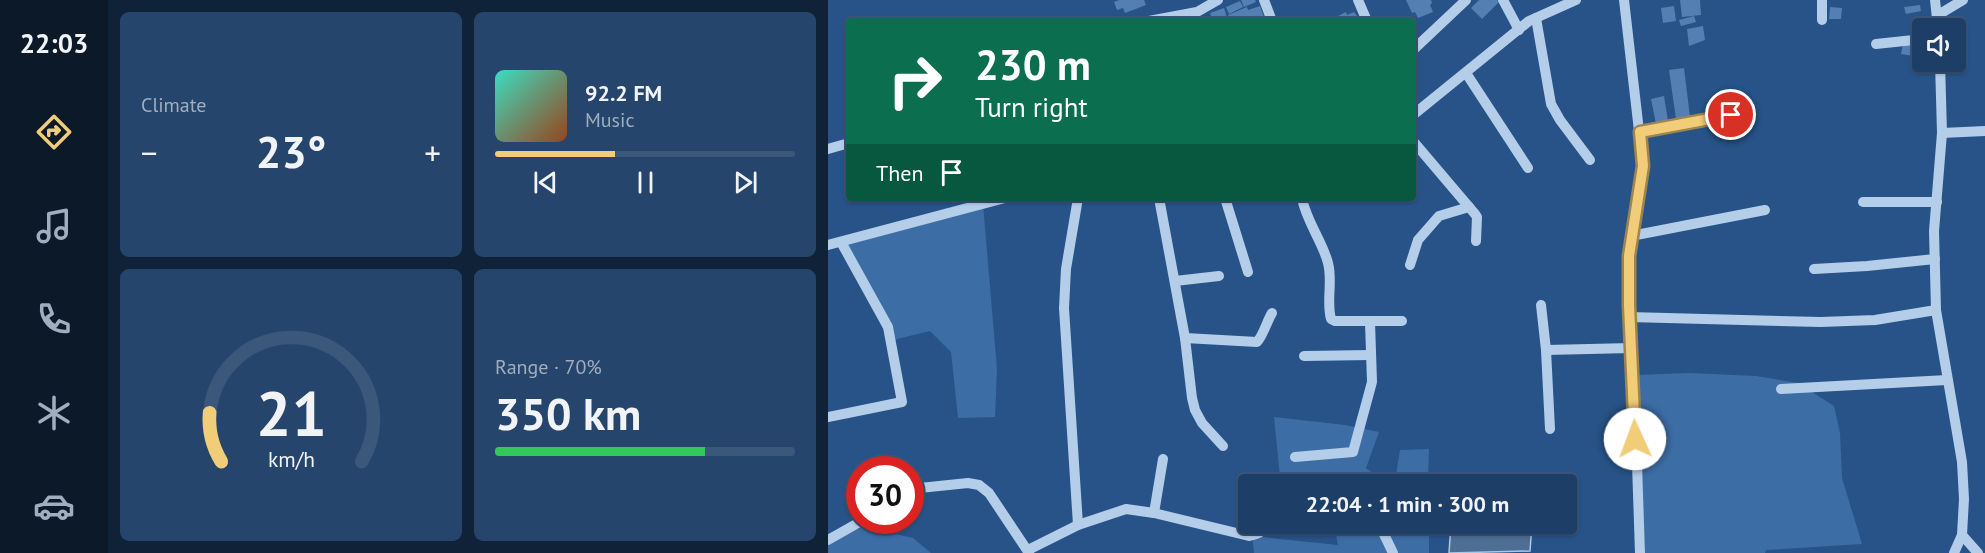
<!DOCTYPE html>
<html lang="en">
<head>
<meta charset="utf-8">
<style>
	body { margin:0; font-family:"PT Sans",sans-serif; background:#25456c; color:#f1f3f6; height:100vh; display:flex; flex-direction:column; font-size:22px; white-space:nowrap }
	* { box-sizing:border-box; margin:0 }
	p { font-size:20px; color:#a0aebf }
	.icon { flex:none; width:33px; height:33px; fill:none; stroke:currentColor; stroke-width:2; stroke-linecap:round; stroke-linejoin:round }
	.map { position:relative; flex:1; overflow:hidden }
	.side { display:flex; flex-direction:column; gap:12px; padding:12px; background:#102238; width:720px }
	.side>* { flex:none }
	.top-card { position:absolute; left:18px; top:18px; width:570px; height:183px; border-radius:6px; box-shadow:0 2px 4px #0004,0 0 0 2px #3b577a; background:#0b6e4f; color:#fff; overflow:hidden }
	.controls { position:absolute; left:1084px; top:18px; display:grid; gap:12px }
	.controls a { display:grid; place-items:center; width:54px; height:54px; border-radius:6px; background:#1d3e66; box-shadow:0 2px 4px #0004,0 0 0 2px #3b577a; font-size:30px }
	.speed { position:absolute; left:18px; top:456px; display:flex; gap:12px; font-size:30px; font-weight:700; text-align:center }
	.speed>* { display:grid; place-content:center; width:78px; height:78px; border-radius:50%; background:#1d3e66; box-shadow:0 2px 4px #0004,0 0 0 2px #3b577a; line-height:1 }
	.speed .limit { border:9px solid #d22; background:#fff; color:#111 }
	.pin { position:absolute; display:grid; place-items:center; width:51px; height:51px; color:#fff; margin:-26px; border:3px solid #fff; border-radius:50%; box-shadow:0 2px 6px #0007 }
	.me { position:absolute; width:66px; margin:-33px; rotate:358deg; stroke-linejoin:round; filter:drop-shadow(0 0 4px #0008) }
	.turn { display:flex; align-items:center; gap:21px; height:126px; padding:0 30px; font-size:27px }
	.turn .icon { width:78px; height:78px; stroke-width:2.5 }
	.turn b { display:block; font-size:42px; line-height:51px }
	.then { display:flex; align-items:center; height:57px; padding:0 30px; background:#0003; gap:12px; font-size:22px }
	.big { font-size:45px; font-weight:700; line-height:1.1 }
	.side .card { flex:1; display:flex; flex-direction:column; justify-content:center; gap:9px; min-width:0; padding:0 21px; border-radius:9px; background:#25456c }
	.side .dial { align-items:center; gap:0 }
	.dial svg { height:156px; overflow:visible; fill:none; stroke:#3b577a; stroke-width:7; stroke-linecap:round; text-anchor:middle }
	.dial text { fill:#f1f3f6; stroke:none }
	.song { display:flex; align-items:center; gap:18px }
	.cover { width:72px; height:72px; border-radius:9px; background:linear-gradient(135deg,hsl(170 70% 55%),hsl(20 70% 35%)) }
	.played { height:6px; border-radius:3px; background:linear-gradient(90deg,#f1cc79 40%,#3b577a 40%) }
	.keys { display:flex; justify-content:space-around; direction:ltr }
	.heat { display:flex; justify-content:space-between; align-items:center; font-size:33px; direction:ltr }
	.charge { height:9px; border-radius:4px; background:linear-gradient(90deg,#34c759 70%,#3b577a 0) }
	.side .tiles { flex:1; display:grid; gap:12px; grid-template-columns:repeat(2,1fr) }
	.trip { position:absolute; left:410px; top:474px; width:339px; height:60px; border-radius:6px; background:#1d3e66; box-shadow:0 2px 4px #0004,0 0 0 2px #3b577a; font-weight:700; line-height:60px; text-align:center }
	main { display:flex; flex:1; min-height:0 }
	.tabs { display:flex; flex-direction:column; width:108px; justify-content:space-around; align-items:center; background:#0c1929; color:#a0aebf }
	.tabs .icon { width:42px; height:42px }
	.tabs .current { color:#f1cc79 }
	.tabs b { font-size:27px; color:#f1f3f6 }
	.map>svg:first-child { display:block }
	.green { fill:#3c6da5 }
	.water { fill:#4f6e94; stroke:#a8c8e9; stroke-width:1.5 }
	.building { fill:#547fb2 }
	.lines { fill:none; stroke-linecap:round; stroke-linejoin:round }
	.minor { stroke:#b4cde9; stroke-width:10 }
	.route-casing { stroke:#9d854f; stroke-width:15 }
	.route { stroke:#f1cc79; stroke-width:10 }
</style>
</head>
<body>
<main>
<nav class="tabs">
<b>22:03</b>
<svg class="icon current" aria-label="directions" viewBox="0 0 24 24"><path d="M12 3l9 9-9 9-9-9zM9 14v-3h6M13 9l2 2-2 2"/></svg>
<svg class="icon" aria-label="music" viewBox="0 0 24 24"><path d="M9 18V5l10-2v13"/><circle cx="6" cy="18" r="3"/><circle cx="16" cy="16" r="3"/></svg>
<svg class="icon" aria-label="phone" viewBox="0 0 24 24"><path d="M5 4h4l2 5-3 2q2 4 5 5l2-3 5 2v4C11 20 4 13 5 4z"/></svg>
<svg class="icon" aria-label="climate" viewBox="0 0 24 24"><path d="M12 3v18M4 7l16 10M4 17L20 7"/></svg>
<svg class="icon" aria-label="car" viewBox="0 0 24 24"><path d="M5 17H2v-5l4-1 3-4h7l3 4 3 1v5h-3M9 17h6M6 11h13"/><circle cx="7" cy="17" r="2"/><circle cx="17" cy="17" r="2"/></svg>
</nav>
<section class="side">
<div class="tiles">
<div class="card"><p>Climate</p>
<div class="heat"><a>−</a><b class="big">23°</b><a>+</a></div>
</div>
<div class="card">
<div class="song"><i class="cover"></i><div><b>92.2 FM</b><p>Music</p></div></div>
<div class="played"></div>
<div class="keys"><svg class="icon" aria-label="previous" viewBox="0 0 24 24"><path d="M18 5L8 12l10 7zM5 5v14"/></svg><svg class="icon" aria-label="pause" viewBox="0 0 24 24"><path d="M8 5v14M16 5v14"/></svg><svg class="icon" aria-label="next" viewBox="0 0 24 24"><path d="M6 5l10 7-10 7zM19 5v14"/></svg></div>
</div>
<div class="card dial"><svg viewBox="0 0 100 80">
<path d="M14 69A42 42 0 1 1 86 69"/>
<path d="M14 69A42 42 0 0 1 8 44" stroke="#f1cc79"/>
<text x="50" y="56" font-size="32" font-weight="700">21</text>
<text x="50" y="72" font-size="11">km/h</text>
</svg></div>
<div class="card"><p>Range · 70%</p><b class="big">350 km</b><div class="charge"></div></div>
</div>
</section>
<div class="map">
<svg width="1157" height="553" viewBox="0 0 1157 553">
	<rect width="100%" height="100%" fill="#275388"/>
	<g class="green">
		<polygon points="155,204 169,369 167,417 130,418 123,352 102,331 61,341 13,242"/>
		<polygon points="862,373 928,376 970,383 1006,406 1012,433 1014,478 1034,544 938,550 937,553 817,553 807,375"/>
		<polygon points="446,417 517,425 551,432 538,468 552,478 568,475 572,450 601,449 600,484 497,484 495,478 452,477"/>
		<polygon points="506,524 601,524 601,553 426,553 424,536 510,545"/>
		<polygon points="35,527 85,538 103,553 0,553 0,541"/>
	</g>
	<polygon class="water" points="623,524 704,524 702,551 621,553"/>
	<g class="building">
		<polygon points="291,0 316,0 318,5 297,13 295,8 289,10 286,2"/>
		<polygon points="413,0 427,0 428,2 416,7"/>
		<polygon points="578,0 603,0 604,3 602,5 605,12 590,18 587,12 584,13"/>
		<polygon points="651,0 669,0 671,2 654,19 643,8"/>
		<polygon points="852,0 872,0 873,15 854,17"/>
		<polygon points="412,1 415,7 401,14 398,7"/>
		<polygon points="1092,5 1093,11 1078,14 1076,7"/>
		<polygon points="432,6 437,20 402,21 400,15 419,7 420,10"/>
		<polygon points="846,6 848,21 835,23 833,8"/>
		<polygon points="1002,7 1014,8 1013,19 1001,19"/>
		<polygon points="396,8 400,21 385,21 382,13"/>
		<polygon points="518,12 519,15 526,12 533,21 512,21 510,16"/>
		<polygon points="866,16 868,22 853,26 851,20"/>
		<polygon points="875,26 877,40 861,46 859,29"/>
		<polygon points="1075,44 1088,46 1086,56 1073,54"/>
		<polygon points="856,68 862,117 848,119 841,70"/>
		<polygon points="836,96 840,121 828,124 823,99"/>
	</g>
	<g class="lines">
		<g class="minor">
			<polyline points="436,0 444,21"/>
			<polyline points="530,0 539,21"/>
			<polyline points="675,0 691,30"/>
			<polyline points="796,0 815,166 801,256 800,305 806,375 812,553"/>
			<polyline points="994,0 994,20"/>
			<polyline points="1107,0 1110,28"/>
			<polyline points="1110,15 1135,0"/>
			<polyline points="708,18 723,104 732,120 762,160"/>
			<polyline points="321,21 369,12 390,0"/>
			<polyline points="1048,44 1095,39"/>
			<polyline points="585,50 638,0"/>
			<polyline points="1112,62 1114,133 1106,231 1108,310 1134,462 1136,499 1134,535 1126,553"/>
			<polyline points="638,73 700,168"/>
			<polyline points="585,115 701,21 748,0"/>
			<polyline points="812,133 903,115"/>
			<polyline points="1114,133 1157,131"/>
			<polyline points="585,141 647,214 649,217 648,241"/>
			<polyline points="0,149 21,143"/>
			<polyline points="250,198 238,269 236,308 250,525"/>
			<polyline points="331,198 357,338 364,398 367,410 374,423 395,446"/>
			<polyline points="397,198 420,272"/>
			<path d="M474,198C478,221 494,240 500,263C505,281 498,301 503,319L507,321H574"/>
			<polyline points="1035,202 1109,202"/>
			<polyline points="803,236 937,210"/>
			<polyline points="0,245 177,198"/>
			<polyline points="582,265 590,240 611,216 641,207"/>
			<polyline points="986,269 1039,266 1107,259"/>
			<polyline points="347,281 391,276"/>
			<polyline points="713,305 718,350 722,429"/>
			<polyline points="801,317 993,322 1047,320 1108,310"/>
			<path d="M357,338L429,342C435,336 439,321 444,313"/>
			<polyline points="718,350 804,348"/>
			<polyline points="476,356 543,355"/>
			<polyline points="953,389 1119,380"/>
			<polyline points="0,417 74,402 60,327 13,242"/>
			<polyline points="467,457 525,452 544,382 542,322"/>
			<polyline points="82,489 140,483 151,485 161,493 201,553"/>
			<polyline points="326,513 335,459"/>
			<polyline points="551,524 565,553"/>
			<polyline points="1134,535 1150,553"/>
			<path d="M0,540L30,523C33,514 26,506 28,497L32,495"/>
			<path d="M200,550L250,525L298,509L326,513L421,536C430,534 435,533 436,524"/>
		</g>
	</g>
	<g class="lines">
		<defs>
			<polyline id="route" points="807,439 801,305 801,256 815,166 812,132 903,115"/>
		</defs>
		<use href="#route" class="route-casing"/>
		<use href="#route" class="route"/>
	</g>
</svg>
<div class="controls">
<a><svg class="icon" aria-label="sound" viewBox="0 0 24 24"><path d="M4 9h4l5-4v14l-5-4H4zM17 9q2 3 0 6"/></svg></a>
</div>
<div class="speed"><div class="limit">30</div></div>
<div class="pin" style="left:903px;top:115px;background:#d93025"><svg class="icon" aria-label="arrive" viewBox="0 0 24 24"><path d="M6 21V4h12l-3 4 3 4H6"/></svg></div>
<svg class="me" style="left:807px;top:439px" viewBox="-20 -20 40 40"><circle r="19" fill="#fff"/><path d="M0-13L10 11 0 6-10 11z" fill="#f1cc79"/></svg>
<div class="trip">22:04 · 1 min · 300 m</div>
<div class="top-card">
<div class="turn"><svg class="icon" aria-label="right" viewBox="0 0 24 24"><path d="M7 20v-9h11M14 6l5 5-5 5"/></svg><div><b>230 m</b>Turn right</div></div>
<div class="then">Then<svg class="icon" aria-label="arrive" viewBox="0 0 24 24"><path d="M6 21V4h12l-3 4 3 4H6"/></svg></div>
</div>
</div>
</main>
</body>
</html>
